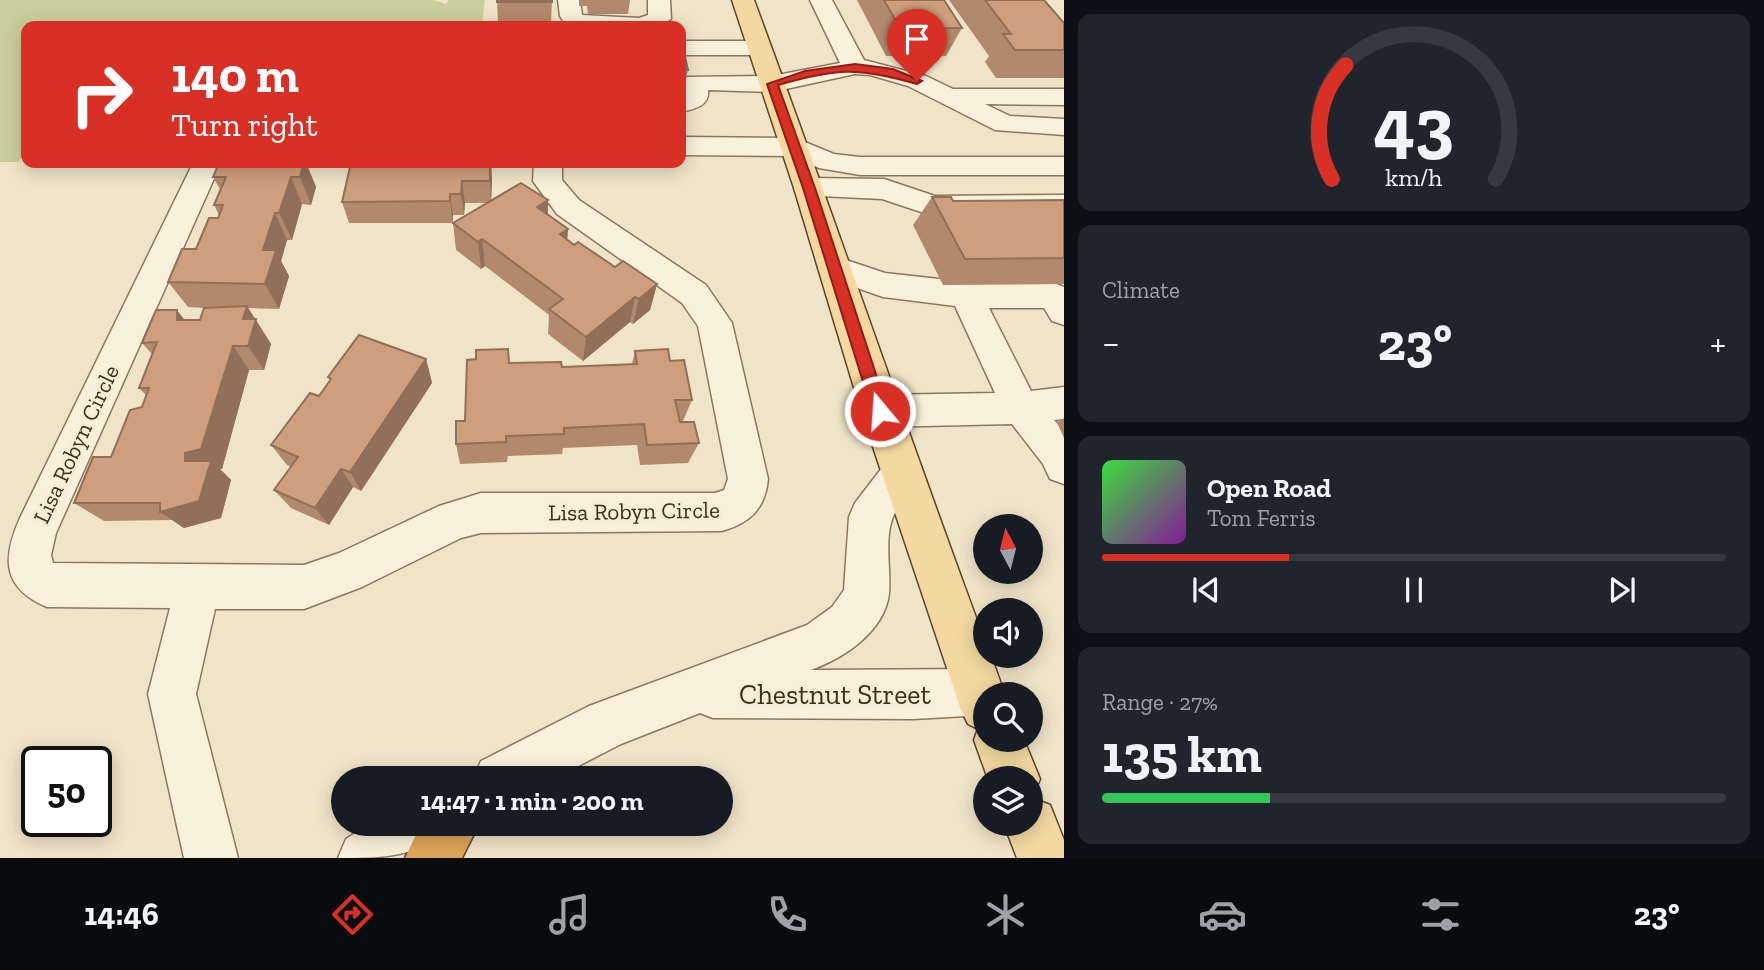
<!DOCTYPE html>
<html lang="en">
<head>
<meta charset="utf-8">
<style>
	body { margin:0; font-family:"Zilla Slab",serif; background:#20242c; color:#f1f3f6; height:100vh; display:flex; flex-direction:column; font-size:26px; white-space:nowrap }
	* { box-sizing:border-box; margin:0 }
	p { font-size:23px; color:#9ea1a6 }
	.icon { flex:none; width:38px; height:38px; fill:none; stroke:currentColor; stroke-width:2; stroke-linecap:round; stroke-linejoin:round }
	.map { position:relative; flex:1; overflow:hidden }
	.drawer { display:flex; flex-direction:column; gap:14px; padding:14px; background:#0d0f14; width:700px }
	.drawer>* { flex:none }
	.hud { position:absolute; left:21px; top:21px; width:665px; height:147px; border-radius:14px; box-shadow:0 4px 18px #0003; background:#d93025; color:#fff; overflow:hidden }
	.needle { width:46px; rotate:353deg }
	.buttons { position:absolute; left:973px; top:514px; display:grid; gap:14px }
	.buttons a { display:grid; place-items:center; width:70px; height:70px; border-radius:50%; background:#171b24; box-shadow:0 4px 18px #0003; font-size:35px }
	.speed { position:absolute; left:21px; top:746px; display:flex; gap:14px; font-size:35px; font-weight:700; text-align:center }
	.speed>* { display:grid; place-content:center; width:91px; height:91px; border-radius:50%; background:#171b24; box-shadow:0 4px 18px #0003; line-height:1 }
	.speed .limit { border:4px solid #111; border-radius:10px; background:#fff; color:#111 }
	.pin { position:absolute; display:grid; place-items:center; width:60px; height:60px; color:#fff; margin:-72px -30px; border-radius:50% 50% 50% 0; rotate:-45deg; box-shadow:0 0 7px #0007 }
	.pin .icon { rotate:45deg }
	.me { position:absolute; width:77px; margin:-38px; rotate:342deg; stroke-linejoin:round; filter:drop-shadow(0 0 5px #0008) }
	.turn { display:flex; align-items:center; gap:24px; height:147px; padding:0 35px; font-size:32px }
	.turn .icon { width:91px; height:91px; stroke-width:2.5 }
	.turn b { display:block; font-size:49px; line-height:60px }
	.big { font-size:52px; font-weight:800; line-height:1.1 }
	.drawer .tile { flex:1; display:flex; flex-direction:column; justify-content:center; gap:10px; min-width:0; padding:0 24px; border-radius:14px; background:#20242c }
	.drawer .dial { align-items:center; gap:0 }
	.dial svg { height:182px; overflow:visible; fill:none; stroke:#363941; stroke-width:7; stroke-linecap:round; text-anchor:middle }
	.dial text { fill:#f1f3f6; stroke:none }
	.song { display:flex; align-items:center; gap:21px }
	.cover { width:84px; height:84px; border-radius:10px; background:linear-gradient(135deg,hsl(120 70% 55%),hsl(290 70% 35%)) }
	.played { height:7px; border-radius:4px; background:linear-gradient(90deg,#d93025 30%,#363941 30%) }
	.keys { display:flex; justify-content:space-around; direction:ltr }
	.heat { display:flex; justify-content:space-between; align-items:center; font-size:38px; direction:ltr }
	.charge { height:10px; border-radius:5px; background:linear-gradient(90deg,#34c759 27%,#363941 0) }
	.trip { position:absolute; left:331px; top:766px; width:402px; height:70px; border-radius:35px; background:#171b24; box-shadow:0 4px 18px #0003; font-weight:800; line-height:70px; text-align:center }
	.menu { display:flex; height:112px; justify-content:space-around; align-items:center; background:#090b0e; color:#9ea1a6 }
	.menu .icon { width:49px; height:49px }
	.menu .selected { color:#d93025 }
	.menu b { font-size:32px; color:#f1f3f6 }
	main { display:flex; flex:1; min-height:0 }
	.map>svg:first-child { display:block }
	.green { fill:#c9cf9b }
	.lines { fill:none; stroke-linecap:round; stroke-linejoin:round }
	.minor-casing { stroke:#8d765c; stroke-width:3 }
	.major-casing { stroke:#5b4430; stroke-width:3 }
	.highway-casing { stroke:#5b4430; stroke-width:3 }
	.minor { fill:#faf1dc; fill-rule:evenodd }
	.major { fill:#f3d9a0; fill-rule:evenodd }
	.highway { fill:#e0a458; fill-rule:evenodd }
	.wall { fill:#b2896c }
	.shaded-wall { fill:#916f58 }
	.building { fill:#cf9f7d; stroke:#916f58; stroke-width:2 }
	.route { fill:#d93025; stroke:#8d1f18; stroke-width:2 }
	.labels { text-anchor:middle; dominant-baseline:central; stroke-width:6; stroke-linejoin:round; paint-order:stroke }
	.street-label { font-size:23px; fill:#3d2e20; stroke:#f7eed8 }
	.near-street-label { font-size:28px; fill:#3d2e20; stroke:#f7eed8 }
</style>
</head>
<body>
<main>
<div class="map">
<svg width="1064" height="858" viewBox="0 0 1064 858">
	<rect width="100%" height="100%" fill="#f0e4c8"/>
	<polygon class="green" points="0,0 433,0 446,4 449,0 485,0 482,23 499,26 26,26 26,153 18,162 0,162"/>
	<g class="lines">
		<defs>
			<g id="minor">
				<polygon points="558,0 580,0 582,15 639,18 648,15 648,0 670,0 671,19 660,26 566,26 560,16"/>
				<path d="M810,0H832L864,60L926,76L953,89H1064V105L985,104L1010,116L1064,119V135L995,130L908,86L870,75L855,74L772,92L708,90C710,106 694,109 681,112L682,82L686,77L772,76L840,63Z"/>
				<polygon points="681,41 759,41 767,43 771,48 767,53 759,55 681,55"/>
				<polygon points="681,137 795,138 834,154 860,157 1064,157 1064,175 860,175 819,168 791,156 681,155"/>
				<path d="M193,163H221L56,533L51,555L53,563L304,565L339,553L439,506L481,493H715L724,490L728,479L698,326L682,303L557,214L533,181L534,163H562V180L579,200L706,285L732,323L768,479C765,509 750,523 722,531L481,533L461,538L362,587L304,609H215L196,694L238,858H184L148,694L170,608L47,607C2,588 2,558 20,518Z"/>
				<polygon points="809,178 884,179 935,196 1064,195 1064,215 933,216 882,199 799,195 794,188 799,181"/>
				<polygon points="834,256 885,273 966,282 1054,283 1064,287 1064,325 1052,321 1044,308 989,308 1031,391 1064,387 1064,419 1054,420 1064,431 1064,484 1050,479 1043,464 1012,424 880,427 867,422 861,411 867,400 880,395 995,393 955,306 883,297 823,276 818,268 823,260"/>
				<path d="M902,455L916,460L922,473C914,490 895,506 891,523C885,545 891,572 889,594C884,632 844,658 811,670L980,669L997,676L1004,693L985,695V715L913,719L713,718L700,713L621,744L553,779H473L481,761L589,706L807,625L832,607L844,590L849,517L855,503L888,460Z"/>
				<path d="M369,824H446C426,858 380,858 338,858L346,839Z"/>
			</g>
			<path id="major" d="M732,0H754C833,213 906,429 985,642V656H991L1005,695H985V740H1024L1040,779L1032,798L1050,805L1064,840V858H1017L1004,824H1031V779H988L974,740L978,729L968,724L960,707L861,411L794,188Z"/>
			<polygon id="highway" points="421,824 479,824 462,858 405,858"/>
		</defs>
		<use href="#minor" class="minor-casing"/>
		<use href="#major" class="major-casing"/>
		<use href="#highway" class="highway-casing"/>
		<use href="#minor" class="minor"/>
		<use href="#major" class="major"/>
		<use href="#highway" class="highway"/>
	</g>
	<g class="wall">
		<polygon points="497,0 552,0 551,24 498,24"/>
		<polygon points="579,0 630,0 628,14 588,14 587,6 579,6"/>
		<polygon points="857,0 944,0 962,28 946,56 886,56"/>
		<polygon points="949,0 1044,0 1064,23 1064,78 996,78 985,62 989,56"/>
		<polygon points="681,39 688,70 683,92 681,92"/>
		<polygon points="306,163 316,187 311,205 302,204 292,240 287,240 281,261 289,276 279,309 248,308 271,344 264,370 249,370 222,469 220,469 231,480 221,518 184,528 172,520 104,521 74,503 111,457 142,407 146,395 139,388 152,354 142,343 185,320 200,320 205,308 188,307 168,282 196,249 218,218 219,215 214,205 220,189 213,177"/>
		<polygon points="491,163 492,181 491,200 548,200 548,215 568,229 567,240 615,267 657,284 650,310 633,324 630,322 583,361 548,334 549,315 485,266 481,269 456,250 453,223 487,203 465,203 464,215 453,215 453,223 349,223 342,202"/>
		<polygon points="932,197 953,201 1064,200 1064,284 943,285 913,225"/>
		<polygon points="635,351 670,361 692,400 683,421 699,443 688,463 640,465 637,445 563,448 562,454 508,456 507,462 460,464 456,444 465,421 509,363 562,367 632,364"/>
		<polygon points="426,359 432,383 361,491 353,487 329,525 291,508 274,490 291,467 287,465 271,445 319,396 330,381 328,377"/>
		<polygon points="1064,418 1064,438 1057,423"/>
	</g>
	<g class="shaded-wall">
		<polygon points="304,163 306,163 316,187 311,205 300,177"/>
		<polygon points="491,163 492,181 491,203 490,181"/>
		<polygon points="291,177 302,204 292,240 279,213"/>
		<polygon points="462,181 465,203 464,215 461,194"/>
		<polygon points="450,194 453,215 453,223 450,201"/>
		<polygon points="548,200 547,227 537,207"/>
		<polygon points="275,213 287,240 281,261 289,276 279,309 265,284 263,250"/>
		<polygon points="568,229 566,255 560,234"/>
		<polygon points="482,239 485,266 481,269 478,242"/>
		<polygon points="657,284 650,310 633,324 639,299"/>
		<polygon points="635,297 630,322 583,361 586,337"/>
		<polygon points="247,306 271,344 264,370 248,346 243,319"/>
		<polygon points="177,310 196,335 177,320"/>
		<polygon points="233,346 249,370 222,469 220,469 231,480 221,518 184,528 160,512 185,461 185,453"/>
		<polygon points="426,359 432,383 361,491 350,472"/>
		<polygon points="341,469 353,487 329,525 315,508"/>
	</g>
	<g class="building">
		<rect x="497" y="0" width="55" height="2"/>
		<polygon points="884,0 944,0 962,28 900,28"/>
		<polygon points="985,0 1044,0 1064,23 1064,50 1015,50 1003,34 1011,34"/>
		<polygon points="681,39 688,70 681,70"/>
		<polygon points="219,163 304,163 300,177 291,177 279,213 275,213 263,250 276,250 265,284 168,282 182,249 196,249 209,218 218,218 223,205 214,205 226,177 213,177"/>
		<polygon points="351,163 490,163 490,181 462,181 461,194 450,194 450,201 342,202"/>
		<polygon points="521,183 548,200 537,207 568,229 560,234 574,245 578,242 615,267 623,261 657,284 639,299 635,297 586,337 549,309 563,299 482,239 478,242 453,223"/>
		<polygon points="932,197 951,197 953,201 1064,200 1064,258 965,259"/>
		<polygon points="247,306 243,319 256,319 248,346 233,346 201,449 185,453 185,461 211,461 199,501 160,512 160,503 74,503 93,457 111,457 130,410 142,407 149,388 139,388 157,342 142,343 156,310 177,310 177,320 200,320 204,308"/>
		<polygon points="359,335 426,359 350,472 341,469 315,508 274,490 298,457 271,445 310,393 319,396 331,379 328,377"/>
		<polygon points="508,349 509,363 561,362 562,367 637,364 635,351 668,349 670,361 684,360 692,400 675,400 680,422 694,422 699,443 647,445 644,424 564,428 564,434 506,436 506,442 456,444 456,421 465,421 467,360 476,359 476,350"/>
	</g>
	<path class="route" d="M855,64L893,69L922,81L917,84C857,67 837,68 778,85L815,188L888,411L880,417L872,411L803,188L767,84L805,71Z"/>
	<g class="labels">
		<g class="street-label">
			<text transform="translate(76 444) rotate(-65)">Lisa Robyn Circle</text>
			<text transform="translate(634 511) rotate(-1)">Lisa Robyn Circle</text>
		</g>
		<g class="near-street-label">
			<text x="835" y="694">Chestnut Street</text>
		</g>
	</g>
</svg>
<div class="buttons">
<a><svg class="needle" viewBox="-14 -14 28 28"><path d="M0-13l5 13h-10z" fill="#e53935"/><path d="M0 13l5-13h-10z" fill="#9ea1a6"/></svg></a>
<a><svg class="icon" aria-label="sound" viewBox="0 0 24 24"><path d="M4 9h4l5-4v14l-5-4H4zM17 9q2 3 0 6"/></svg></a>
<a><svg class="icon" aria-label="search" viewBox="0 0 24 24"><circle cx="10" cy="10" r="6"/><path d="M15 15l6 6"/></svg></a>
<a><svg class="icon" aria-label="layers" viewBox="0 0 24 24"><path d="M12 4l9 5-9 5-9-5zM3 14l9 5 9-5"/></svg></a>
</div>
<div class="speed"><div class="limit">50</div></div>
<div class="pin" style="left:917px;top:81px;background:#d93025"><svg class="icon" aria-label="arrive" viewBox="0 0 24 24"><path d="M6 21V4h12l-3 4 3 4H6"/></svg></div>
<svg class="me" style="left:880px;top:411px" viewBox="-20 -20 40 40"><circle r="17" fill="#d93025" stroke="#fff" stroke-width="3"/><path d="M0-11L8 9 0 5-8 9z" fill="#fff"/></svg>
<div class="trip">14:47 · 1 min · 200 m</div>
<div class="hud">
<div class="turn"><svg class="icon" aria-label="right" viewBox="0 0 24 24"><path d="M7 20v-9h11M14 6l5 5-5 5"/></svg><div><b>140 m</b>Turn right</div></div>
</div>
</div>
<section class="drawer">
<div class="tile dial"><svg viewBox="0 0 100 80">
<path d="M14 69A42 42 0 1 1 86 69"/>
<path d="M14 69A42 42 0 0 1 20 19" stroke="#d93025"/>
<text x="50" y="56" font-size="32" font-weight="700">43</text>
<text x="50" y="72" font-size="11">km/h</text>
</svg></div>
<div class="tile"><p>Climate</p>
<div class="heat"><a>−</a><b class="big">23°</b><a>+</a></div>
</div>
<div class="tile">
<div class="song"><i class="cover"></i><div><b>Open Road</b><p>Tom Ferris</p></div></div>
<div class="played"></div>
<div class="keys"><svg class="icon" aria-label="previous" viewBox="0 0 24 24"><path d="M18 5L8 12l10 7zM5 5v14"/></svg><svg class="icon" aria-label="pause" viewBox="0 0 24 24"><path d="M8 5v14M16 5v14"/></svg><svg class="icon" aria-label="next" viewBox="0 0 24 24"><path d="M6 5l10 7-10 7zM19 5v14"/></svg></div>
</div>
<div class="tile"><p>Range · 27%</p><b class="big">135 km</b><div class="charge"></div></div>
</section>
</main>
<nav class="menu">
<b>14:46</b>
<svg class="icon selected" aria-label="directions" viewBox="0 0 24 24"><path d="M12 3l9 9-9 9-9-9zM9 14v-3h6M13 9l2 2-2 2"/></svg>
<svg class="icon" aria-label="music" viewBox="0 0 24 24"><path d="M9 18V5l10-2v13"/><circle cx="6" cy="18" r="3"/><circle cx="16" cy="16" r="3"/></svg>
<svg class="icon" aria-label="phone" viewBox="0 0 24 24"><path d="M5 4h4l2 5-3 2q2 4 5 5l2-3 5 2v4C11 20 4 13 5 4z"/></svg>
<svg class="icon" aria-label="climate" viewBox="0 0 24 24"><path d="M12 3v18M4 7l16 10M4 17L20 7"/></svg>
<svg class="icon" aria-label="car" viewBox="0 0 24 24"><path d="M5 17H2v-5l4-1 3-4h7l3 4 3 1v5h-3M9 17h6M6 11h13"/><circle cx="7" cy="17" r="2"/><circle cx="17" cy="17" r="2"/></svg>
<svg class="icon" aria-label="filters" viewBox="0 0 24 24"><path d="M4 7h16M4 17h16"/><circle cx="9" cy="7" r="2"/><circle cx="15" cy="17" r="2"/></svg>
<b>23°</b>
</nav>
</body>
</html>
